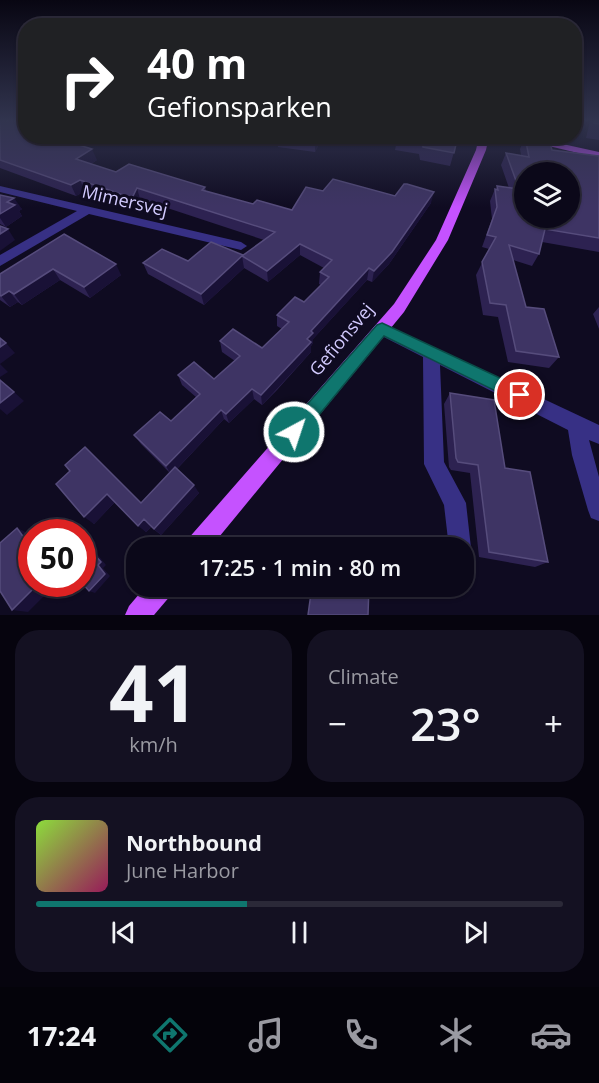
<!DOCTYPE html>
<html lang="en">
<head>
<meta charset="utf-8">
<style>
	body { margin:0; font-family:"Open Sans",sans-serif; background:#141122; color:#f1f3f6; height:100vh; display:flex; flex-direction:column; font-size:22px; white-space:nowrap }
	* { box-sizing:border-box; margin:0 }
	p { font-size:20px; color:#9a9aa2 }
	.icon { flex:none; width:33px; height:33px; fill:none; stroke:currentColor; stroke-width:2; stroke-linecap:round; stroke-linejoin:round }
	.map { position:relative; height:615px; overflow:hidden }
	.drawer { display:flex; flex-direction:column; gap:15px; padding:15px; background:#06040e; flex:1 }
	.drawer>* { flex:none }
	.top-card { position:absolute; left:18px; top:18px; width:564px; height:126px; border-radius:24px; box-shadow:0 2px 4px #0004,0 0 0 2px #2b2938; background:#202124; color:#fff; overflow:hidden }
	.fabs { position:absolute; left:514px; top:162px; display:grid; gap:12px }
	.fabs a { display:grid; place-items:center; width:66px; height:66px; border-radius:50%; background:#0b0819; box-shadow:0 2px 4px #0004,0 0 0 2px #2b2938; font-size:30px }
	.speed { position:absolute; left:18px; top:519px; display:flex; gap:12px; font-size:30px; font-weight:700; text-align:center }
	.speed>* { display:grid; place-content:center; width:78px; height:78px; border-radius:50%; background:#0b0819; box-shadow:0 2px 4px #0004,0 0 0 2px #2b2938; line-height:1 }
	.speed .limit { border:9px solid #d22; background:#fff; color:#111 }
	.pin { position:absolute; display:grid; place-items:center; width:51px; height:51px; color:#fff; margin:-26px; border:3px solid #fff; border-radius:50%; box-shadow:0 2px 6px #0007 }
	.me { position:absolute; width:66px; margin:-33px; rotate:40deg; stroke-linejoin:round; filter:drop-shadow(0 0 4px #0008) }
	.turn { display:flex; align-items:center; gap:21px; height:126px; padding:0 30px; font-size:27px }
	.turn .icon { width:78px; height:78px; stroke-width:2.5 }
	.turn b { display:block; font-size:42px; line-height:51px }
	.big { font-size:45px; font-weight:600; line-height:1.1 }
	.drawer .widget { flex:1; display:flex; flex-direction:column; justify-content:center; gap:9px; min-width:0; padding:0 21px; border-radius:24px; background:#141122 }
	.drawer .dial { align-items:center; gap:0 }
	.dial b { font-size:78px; line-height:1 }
	.song { display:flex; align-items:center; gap:18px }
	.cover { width:72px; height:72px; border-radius:9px; background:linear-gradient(135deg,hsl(90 70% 55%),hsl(330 70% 35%)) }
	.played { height:6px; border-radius:3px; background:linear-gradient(90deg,#0f766e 40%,#2b2938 40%) }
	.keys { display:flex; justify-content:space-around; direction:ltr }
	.heat { display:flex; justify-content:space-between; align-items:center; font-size:33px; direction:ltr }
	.drawer .tiles { flex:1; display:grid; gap:15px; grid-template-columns:1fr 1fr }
	.widget:last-child { grid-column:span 2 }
	.trip { position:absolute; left:126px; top:537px; width:348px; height:60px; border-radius:24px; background:#0b0819; box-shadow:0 2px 4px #0004,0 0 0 2px #2b2938; font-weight:600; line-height:60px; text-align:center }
	.tabs { display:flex; height:96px; justify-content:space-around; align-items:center; background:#04030a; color:#9a9aa2 }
	.tabs .icon { width:42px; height:42px }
	.tabs .active { color:#0f766e }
	.tabs b { font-size:27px; color:#f1f3f6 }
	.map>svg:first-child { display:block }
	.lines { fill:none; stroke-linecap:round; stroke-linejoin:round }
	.minor { fill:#373085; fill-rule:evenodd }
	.major { fill:#c552ff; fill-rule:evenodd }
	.wall { fill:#2d2251 }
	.shaded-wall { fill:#191136 }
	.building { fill:#3e3464; stroke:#564c7c; stroke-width:1.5; fill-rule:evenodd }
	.route { fill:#0f766e; stroke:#0a4d48; stroke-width:1.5 }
	.labels { text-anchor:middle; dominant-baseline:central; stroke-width:6; stroke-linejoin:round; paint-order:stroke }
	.street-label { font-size:18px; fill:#d3cbff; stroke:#0f0b21 }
</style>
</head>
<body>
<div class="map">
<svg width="599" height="615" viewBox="0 0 599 615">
	<rect width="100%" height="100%" fill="#0f0b21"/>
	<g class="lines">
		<g class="minor">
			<polygon points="93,136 103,136 103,138 98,141"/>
			<polygon points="0,186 241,242 247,246 241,250 89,214 0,266 0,255 77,211 0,192"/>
			<polygon points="382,323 599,425 599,444 589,440 599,477 599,521 591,518 588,510 572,455 568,430 440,365 444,462 466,503 471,548 468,556 464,558 464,548 449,548 444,505 424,464 423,357 376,333 374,329 376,325"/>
		</g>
		<g class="major">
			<polygon points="479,136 489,136 486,150 448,240 404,312 210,548 184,548 187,540 394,304 436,240 476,150"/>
			<polygon points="507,136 526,136 599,152 599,158"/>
			<polygon points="146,586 174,586 171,595 154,615 125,615 129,606"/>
		</g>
	</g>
	<g class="wall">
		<polygon points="0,121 26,136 97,160 91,164 116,172 205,187 206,191 253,204 292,210 323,191 395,196 431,203 389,264 372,282 367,280 313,339 313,343 311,346 311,352 277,390 262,405 254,399 229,423 224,419 177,469 199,493 161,535 151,527 146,532 115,502 94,524 56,484 141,503 170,473 141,444 134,435 171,421 196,397 182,385 178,375 214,379 235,361 222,352 220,341 262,348 282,329 277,326 277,315 304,302 321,285 319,284 320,272 324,268 300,255 268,282 244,268 204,305 148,274 143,263 188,261 243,256 264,240 140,199 136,209 85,191 76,196 0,168"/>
		<polygon points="590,121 599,121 599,140 586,138"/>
		<polygon points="323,136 315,152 278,147 277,137"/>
		<polygon points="398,136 465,136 462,146 456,145 450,166 420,160 419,154 395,150"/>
		<polygon points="533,136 548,136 552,150 599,156 599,252 542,242 539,254 532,266 513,260 526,307 559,357 549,368 508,362 498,317 483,315 476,275 489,249 482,247 492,219 490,201 495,189 496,189 497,186 509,188 501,165 506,153 521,155 520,149 525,137 532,138"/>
		<polygon points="0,195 22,209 19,211 22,216 6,227 0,224"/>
		<polygon points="64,234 121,275 90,298 60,280 22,305 18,302 10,307 0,300 0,274"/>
		<polygon points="599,307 599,329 593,314"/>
		<polygon points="450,393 505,468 548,562 535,567 479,557 470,473 451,470 449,467 444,404"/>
	</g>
	<g class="shaded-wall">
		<polygon points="318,136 323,136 315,152 315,142"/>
		<polygon points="92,149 97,160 81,170 76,159"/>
		<polygon points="80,180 85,191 76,196 71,185"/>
		<polygon points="137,188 140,199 136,209 132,198"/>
		<polygon points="434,192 431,203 389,264 372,282 374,271"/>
		<polygon points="14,198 22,209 19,211 22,216 6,227 0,218 0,214 7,202"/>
		<polygon points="8,229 15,240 0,251 0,234"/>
		<polygon points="300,244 300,255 268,282 267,271"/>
		<polygon points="242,256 244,268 204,305 201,294"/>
		<polygon points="116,264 121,275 90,298 84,287"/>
		<polygon points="369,268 367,280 313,339 313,343 311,346 311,352 262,405 261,395 307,339 311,331"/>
		<polygon points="53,269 60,280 22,305 14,294"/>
		<polygon points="9,291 18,302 10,307 1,296"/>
		<polygon points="6,343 15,353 0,364 0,347"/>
		<polygon points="0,364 8,372 0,377"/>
		<polygon points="252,389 254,399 229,423 226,414"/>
		<polygon points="14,392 24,401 7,415 0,409 0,403"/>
		<polygon points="221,410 224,419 171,475 166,466"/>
		<polygon points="194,485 199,493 161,535 154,529"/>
		<polygon points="107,494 116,501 94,524 84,517"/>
		<polygon points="144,519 152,526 146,532 138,526"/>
		<polygon points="17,528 32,535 32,549"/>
		<polygon points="86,545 92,548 106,565 103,568 110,576 95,593 89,591 98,565"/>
		<polygon points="38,584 56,584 28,612 12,610"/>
	</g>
	<g class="building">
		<polygon points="0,121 26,121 26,127 21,128 26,129 26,136 50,136 92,149 76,159 116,172 129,164 205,187 202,190 253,204 257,200 292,210 306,187 323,191 333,179 395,196 404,184 407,184 434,192 392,252 374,271 369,268 311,331 313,333 307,339 311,342 276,379 261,395 252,389 226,414 221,410 166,466 134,435 160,412 171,421 200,394 178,375 194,362 214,379 240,356 220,341 233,329 262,348 289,322 277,315 295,297 304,302 329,277 320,272 332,260 300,244 267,271 242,256 275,232 137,188 132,198 80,180 71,185 0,160"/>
		<polygon points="595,121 599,121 599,124 594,123"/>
		<polygon points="278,136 318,136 315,142 277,137"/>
		<polygon points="398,136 458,136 454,153 423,147 422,141 397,138"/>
		<path d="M534,136H548L552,150L599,156V238L545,229L539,254L509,245L526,307L544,309L559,357L516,351L506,305L490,303L482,262L496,237L487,235L497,207L495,189L498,190L497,186L519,189L506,153L529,157L525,137L533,138ZM525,172H570V218H525Z"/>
		<polygon points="0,195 14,198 7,202 15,205 0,214"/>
		<polygon points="0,226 8,229 0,234"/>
		<polygon points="64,234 116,264 84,287 53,269 14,294 9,291 1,296 0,295 0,274"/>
		<polygon points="211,242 243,255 201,294 143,263 162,249 188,261"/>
		<polygon points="0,338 6,343 0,347"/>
		<polygon points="0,380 14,392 0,403"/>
		<polygon points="450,393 494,400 505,468 530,472 548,562 489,552 478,465 458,462 456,458"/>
		<polygon points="85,447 141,503 175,467 194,485 154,529 144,519 138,526 107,494 84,517 56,484 70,471 65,465"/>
		<polygon points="17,528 32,549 32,584 38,584 12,610 0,591 0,543"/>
		<polygon points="86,545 101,562 98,565 105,574 89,591 82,583 82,549"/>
		<polygon points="312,586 369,586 368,615 308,615"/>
	</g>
	<linearGradient id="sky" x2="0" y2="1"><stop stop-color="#080612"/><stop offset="0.58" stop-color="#31344e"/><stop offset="1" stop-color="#31344e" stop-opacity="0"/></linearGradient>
	<rect width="599" height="207" fill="url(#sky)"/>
	<polygon class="route" points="382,323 526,390 528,395 526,400 520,402 514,400 384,336 300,438 294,440 288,438 285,432 288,426 377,325"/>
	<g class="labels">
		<g class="street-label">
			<text transform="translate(125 200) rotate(13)">Mimersvej</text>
			<text transform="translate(341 339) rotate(-50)">Gefionsvej</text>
		</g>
	</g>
</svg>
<div class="fabs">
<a><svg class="icon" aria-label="layers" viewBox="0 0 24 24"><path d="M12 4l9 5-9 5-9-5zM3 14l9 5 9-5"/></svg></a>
</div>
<div class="speed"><div class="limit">50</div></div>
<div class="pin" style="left:520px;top:395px;background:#d93025"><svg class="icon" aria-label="arrive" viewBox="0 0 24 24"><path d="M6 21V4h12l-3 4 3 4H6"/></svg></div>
<svg class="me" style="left:294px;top:432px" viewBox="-20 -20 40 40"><circle r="17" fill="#0f766e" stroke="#fff" stroke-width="3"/><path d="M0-11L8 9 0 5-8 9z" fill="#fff"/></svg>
<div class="trip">17:25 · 1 min · 80 m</div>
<div class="top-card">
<div class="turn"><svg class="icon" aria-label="right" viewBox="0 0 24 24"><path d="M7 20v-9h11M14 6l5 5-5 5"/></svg><div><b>40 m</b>Gefionsparken</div></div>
</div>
</div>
<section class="drawer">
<div class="tiles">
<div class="widget dial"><b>41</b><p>km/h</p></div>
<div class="widget"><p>Climate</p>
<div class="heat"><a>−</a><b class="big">23°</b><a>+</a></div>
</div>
<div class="widget">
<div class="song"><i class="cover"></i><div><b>Northbound</b><p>June Harbor</p></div></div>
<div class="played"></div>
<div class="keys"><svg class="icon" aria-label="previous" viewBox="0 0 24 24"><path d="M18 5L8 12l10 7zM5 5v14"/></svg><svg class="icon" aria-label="pause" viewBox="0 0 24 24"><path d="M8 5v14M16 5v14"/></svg><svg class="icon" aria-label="next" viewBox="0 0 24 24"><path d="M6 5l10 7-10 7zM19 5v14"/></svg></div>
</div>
</div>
</section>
<nav class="tabs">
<b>17:24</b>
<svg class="icon active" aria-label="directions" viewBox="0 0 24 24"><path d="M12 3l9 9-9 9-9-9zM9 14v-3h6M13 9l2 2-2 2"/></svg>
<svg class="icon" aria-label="music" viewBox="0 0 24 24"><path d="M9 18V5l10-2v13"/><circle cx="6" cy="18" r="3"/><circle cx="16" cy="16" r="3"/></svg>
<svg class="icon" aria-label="phone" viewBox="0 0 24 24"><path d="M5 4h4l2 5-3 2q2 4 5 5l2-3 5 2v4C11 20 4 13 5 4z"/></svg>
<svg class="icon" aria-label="climate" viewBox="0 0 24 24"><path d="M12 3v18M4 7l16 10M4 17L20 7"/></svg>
<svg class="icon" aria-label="car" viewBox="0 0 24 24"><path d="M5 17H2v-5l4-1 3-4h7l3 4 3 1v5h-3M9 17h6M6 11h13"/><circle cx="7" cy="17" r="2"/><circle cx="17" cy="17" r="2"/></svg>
</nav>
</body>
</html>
